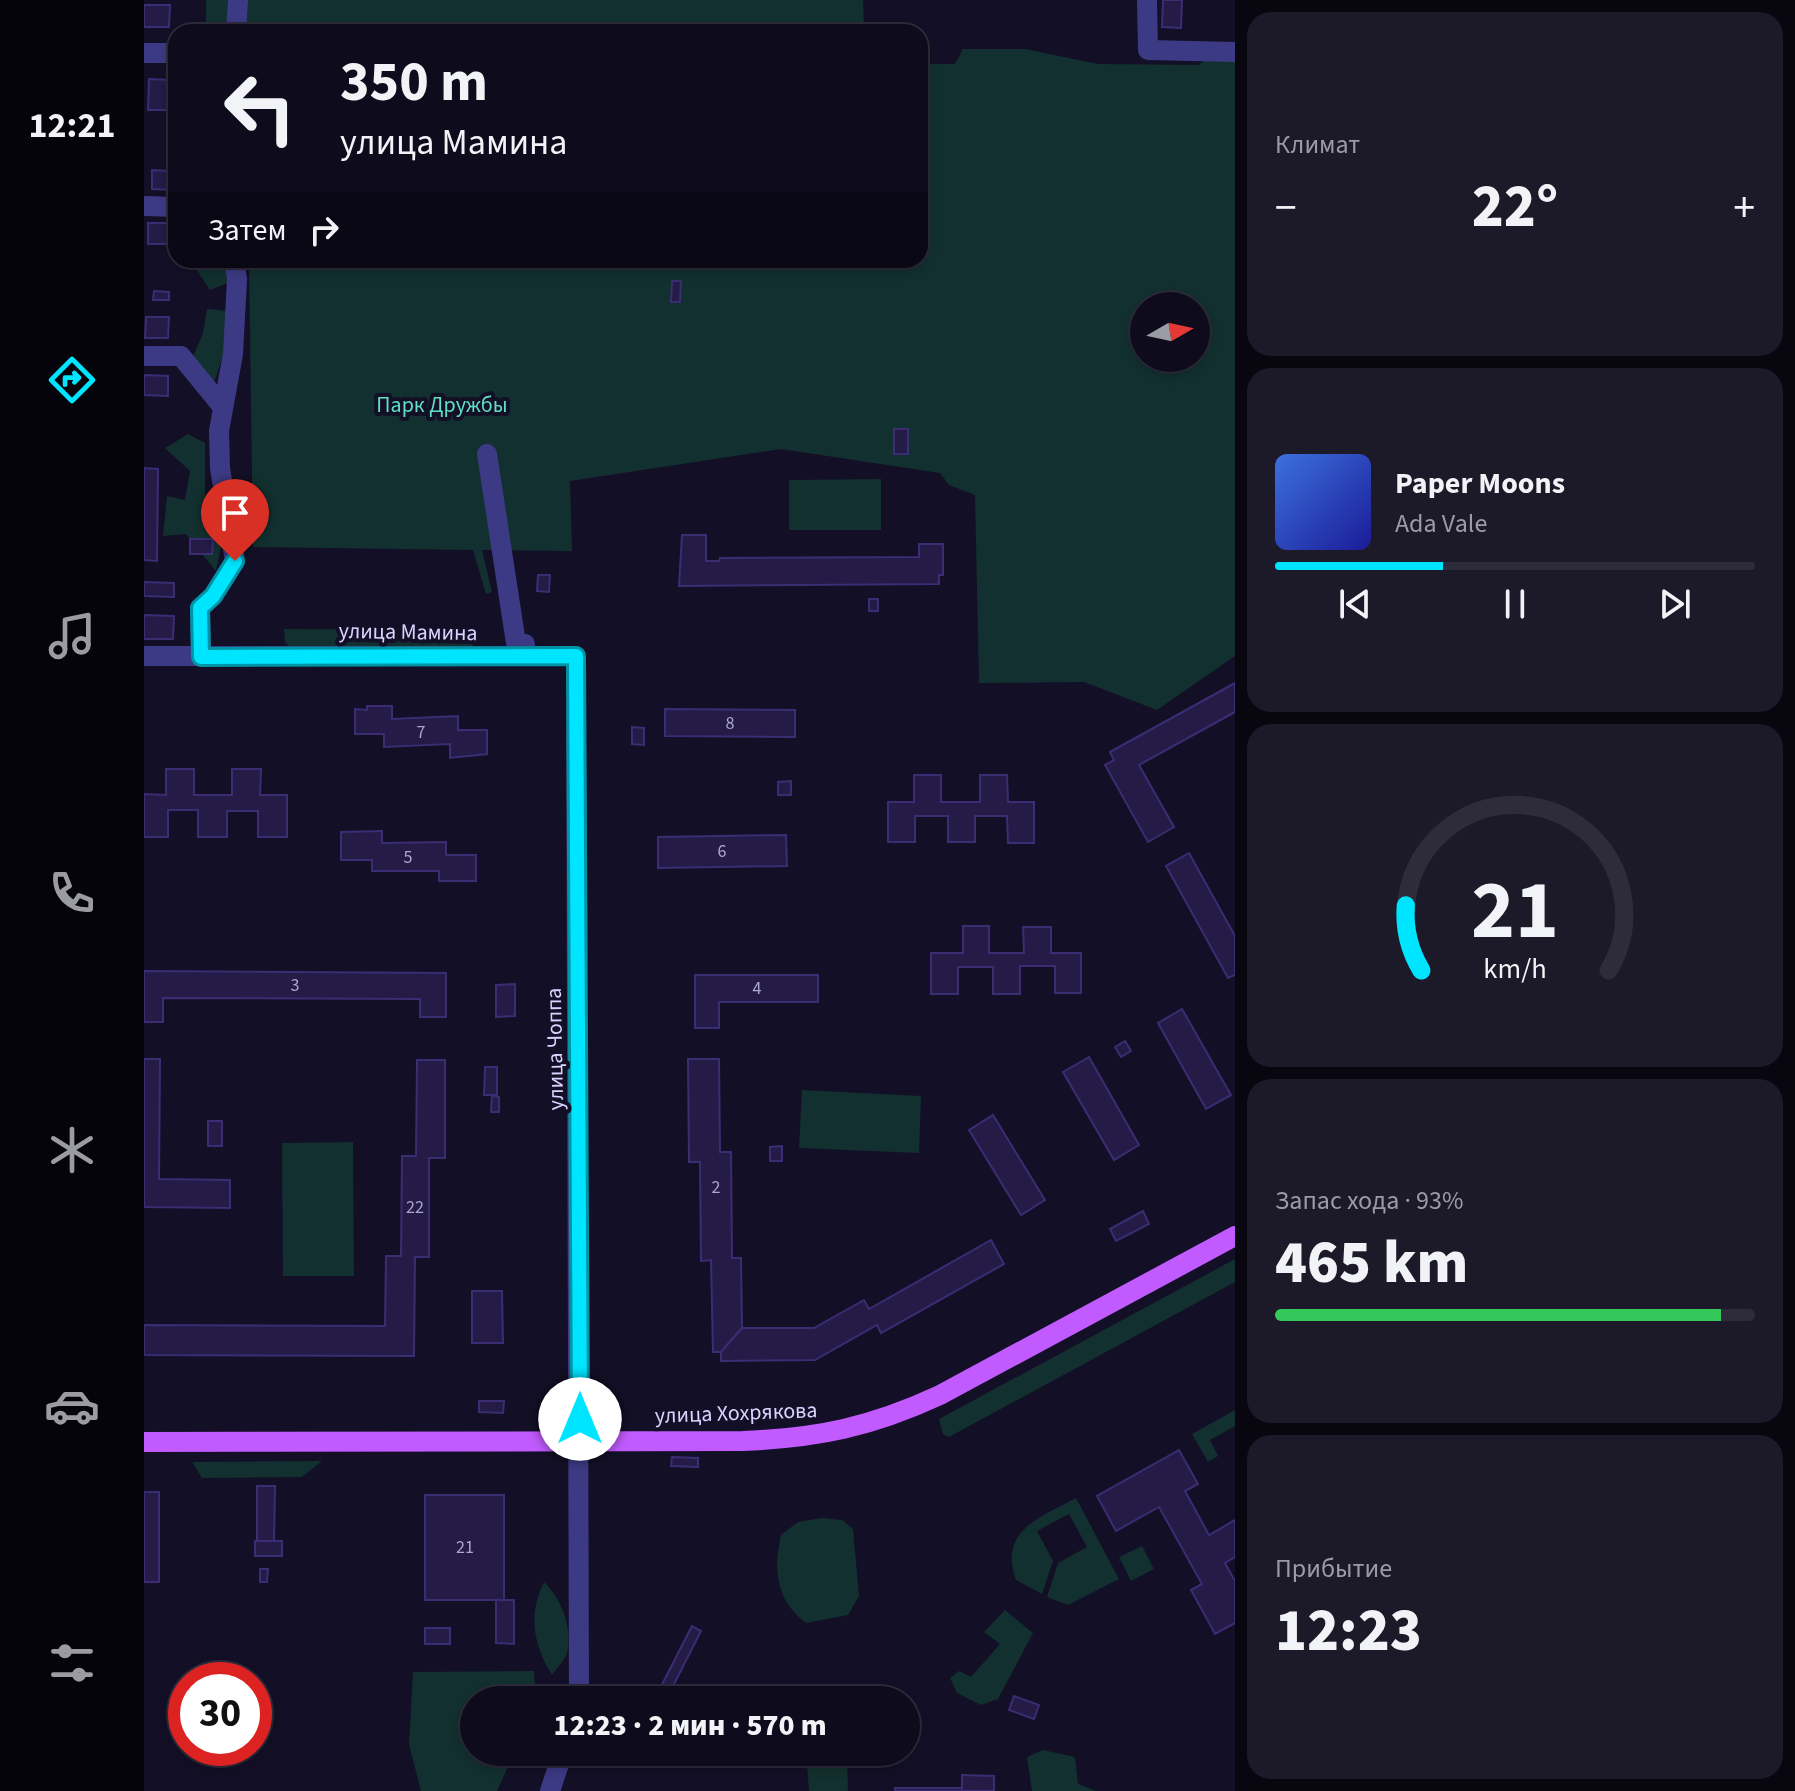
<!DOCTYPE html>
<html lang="ru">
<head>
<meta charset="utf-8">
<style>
	body { margin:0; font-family:"Source Sans 3",sans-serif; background:#1c1929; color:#f1f3f6; height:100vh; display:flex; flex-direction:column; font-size:30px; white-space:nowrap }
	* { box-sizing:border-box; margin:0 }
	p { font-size:26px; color:#9b9ba3 }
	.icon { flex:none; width:44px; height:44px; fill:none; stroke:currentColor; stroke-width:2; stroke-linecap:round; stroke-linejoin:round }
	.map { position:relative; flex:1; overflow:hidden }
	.details { display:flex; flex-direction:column; gap:12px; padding:12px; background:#08060f; width:560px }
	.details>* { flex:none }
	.top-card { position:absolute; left:24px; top:24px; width:760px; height:244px; border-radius:24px; box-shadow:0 4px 12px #0003,0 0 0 2px #2e2b3b; background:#0e0b1c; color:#f1f3f6; overflow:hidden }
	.needle { width:52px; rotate:81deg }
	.tools { position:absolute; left:986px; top:292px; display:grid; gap:16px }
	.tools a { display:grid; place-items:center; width:80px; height:80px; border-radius:50%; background:#0e0b1c; box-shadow:0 4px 12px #0003,0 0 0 2px #2e2b3b; font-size:40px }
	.speed { position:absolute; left:24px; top:1662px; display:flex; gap:16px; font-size:40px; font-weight:700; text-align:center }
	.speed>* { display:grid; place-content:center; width:104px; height:104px; border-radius:50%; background:#0e0b1c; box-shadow:0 4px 12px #0003,0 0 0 2px #2e2b3b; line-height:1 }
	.speed .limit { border:12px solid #d22; background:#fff; color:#111 }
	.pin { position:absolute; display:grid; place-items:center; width:68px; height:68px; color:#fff; margin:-82px -34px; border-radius:50% 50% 50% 0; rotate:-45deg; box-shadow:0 0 8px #0007 }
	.pin .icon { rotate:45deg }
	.me { position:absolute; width:88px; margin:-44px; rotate:0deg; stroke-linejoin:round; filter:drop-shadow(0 0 6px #0008) }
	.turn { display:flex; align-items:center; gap:28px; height:168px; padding:0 40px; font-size:36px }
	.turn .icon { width:104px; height:104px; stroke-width:2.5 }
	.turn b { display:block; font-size:56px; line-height:68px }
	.then { display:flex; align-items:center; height:76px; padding:0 40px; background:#0003; gap:16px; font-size:30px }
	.big { font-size:60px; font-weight:800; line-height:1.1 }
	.details .tile { flex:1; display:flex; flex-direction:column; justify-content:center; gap:12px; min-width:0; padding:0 28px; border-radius:24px; background:#1c1929 }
	.details .dial { align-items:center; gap:0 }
	.dial svg { height:208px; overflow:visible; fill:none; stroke:#2e2b3b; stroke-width:7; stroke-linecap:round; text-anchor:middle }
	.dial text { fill:#f1f3f6; stroke:none }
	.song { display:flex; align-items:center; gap:24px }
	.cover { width:96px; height:96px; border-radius:12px; background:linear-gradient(135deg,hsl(220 70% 55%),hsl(240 70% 35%)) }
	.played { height:8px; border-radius:4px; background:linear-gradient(90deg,#00e5ff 35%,#2e2b3b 35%) }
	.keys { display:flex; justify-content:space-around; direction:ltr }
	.heat { display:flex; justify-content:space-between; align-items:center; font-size:44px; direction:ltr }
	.charge { height:12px; border-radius:6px; background:linear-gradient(90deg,#34c759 93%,#2e2b3b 0) }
	.trip { position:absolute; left:316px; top:1686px; width:460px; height:80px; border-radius:40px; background:#0e0b1c; box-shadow:0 4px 12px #0003,0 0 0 2px #2e2b3b; font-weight:800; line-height:80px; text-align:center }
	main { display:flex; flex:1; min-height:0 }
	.tabs { display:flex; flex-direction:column; width:144px; justify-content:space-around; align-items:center; background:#06040b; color:#9b9ba3 }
	.tabs .icon { width:56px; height:56px }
	.tabs .on { color:#00e5ff }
	.tabs b { font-size:36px; color:#f1f3f6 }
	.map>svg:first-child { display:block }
	.green { fill:#12302f; fill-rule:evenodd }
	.building { fill:#241b47; stroke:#3b2d73; stroke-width:2 }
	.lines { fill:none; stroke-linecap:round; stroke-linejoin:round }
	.minor { stroke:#3d3a85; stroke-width:20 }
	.major { stroke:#c25bff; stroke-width:20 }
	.route-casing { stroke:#0095a6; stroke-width:20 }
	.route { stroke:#00e5ff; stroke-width:14 }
	.labels { text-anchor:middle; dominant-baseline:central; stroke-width:8; stroke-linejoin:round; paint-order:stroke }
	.number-label { font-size:18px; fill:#aca6d1 }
	.park-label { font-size:22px; fill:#5fe0c0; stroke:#130f26 }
	.street-label { font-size:22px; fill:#d9d4ff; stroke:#130f26 }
</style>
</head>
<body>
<main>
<nav class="tabs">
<b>12:21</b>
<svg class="icon on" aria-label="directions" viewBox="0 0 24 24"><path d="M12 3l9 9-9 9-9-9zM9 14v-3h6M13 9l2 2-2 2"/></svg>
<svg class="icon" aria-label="music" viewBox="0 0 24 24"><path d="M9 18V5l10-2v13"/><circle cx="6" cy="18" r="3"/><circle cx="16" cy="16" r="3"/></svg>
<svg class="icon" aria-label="phone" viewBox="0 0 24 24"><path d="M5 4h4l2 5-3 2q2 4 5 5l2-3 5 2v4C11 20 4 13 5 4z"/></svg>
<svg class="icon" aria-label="climate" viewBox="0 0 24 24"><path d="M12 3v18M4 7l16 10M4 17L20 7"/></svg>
<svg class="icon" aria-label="car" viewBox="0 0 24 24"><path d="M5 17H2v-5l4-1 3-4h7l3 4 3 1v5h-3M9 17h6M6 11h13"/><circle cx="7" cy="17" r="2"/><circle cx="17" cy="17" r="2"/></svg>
<svg class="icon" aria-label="filters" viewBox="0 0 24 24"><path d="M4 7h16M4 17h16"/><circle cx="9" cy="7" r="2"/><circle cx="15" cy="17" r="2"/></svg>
</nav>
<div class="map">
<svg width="1091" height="1791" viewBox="0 0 1091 1791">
	<rect width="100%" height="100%" fill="#130f26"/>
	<g class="green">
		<polygon points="62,0 89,0 80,32 43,32 47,24 62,27"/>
		<polygon points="101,0 719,0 720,32 101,32"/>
		<path d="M819,49H881L954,64L1055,65L1061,59L1091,60V656L1013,710L940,682L835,683L831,495L805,485L796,473L637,449L426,481L428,551L338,550L348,592L342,594L329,550L109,547L105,260H776V64H811ZM1000,306H1052V358H1000Z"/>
		<polygon points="46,260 80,260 84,283 66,290"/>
		<polygon points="63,309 85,311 82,346 70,383 48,359 59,333"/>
		<polygon points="44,434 61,443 61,496 80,534 72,571 42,534 19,536 23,496 41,500 46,471 21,448"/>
		<polygon points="737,479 737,530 645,530 645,480"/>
		<polygon points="140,629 330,630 332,637 328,647 147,648 141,642"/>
		<polygon points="658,1090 777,1096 775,1153 655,1148"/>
		<polygon points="209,1142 210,1276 139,1276 138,1143"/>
		<polygon points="1091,1259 1091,1282 805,1437 799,1434 795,1419"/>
		<polygon points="1091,1410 1091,1426 1066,1440 1074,1456 1064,1462 1048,1434"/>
		<polygon points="178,1461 158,1477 58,1478 48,1462"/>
		<path d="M932,1498L975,1579L924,1605L903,1597L914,1563L943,1547L925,1514L893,1531L909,1561L898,1594L872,1580C854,1531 896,1517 932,1498Z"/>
		<path d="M677,1518L698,1520L709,1529L715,1596L704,1615L662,1623C632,1601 629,1569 637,1535L654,1522Z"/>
		<polygon points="998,1546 1010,1569 987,1581 975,1557"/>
		<path d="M400,1582C417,1598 429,1628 423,1653C421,1660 412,1669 408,1675C389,1644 384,1614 400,1582Z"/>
		<polygon points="861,1610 889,1633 854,1699 837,1705 813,1693 806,1678 815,1671 827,1677 856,1644 840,1632"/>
		<polygon points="390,1671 392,1700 330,1700 330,1752 371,1752 353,1791 277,1791 265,1744 269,1672"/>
		<polygon points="899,1750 931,1757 934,1784 952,1791 888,1791 883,1757"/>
		<polygon points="703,1752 704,1791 665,1791 662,1752"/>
	</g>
	<g class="building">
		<polygon points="1019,0 1038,0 1037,28 1018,27"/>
		<polygon points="0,5 26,5 25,27 0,27"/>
		<polygon points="5,79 26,80 25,110 4,110"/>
		<polygon points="8,170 27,171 27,190 8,189"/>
		<rect x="4" y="223" width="23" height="21"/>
		<polygon points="575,260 624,260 623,269 575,268"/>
		<polygon points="528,281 537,281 536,302 527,302"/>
		<polygon points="10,291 25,292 25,300 9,300"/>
		<polygon points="2,317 25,317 24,338 1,338"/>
		<polygon points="0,375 24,376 24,396 0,395"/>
		<rect x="750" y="429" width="14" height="25"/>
		<polygon points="0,468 14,469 13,561 0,560"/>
		<polygon points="538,535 562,535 562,561 575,561 576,558 775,557 775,544 799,544 799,575 795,575 795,584 535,586"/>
		<polygon points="46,539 69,539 68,554 46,554"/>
		<polygon points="394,575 406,575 405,592 393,591"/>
		<polygon points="0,582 30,583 30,597 0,596"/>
		<rect x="725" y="599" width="9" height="12"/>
		<polygon points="0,615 30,616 29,639 0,639"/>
		<polygon points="1091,683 1091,712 995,765 1030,827 1004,842 961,765 970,760 966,752"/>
		<polygon points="223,706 248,706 248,719 314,716 314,730 343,730 343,754 306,758 306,744 240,747 240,734 211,734 211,709 223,710"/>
		<polygon points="521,709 651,710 651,737 521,736"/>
		<polygon points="488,727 500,728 500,745 488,744"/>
		<polygon points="22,769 50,769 50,795 88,795 88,769 117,769 116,795 143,795 143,837 114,837 114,811 83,811 83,837 54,837 54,810 24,810 24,837 0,837 0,794 22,795"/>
		<polygon points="770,775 797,775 797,802 836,802 836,775 863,775 864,802 890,802 890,843 864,843 863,816 831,816 831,842 804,842 804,816 771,816 771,842 744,842 744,802 770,802"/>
		<polygon points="647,781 647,795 634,795 634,782"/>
		<polygon points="238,831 238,843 302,842 302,855 332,855 332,881 295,881 295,871 228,871 228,860 197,860 197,832"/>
		<polygon points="642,835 643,866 514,868 514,837"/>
		<polygon points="1045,853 1091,936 1091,975 1084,978 1022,866"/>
		<polygon points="819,926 845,926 845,953 880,953 879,927 907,927 907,953 937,953 937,993 911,993 911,966 876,966 876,994 849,994 849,967 814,967 814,994 787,994 787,953 819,953"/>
		<polygon points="0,971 302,973 302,1017 276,1017 276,999 19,998 19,1022 0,1022"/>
		<polygon points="551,975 674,975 674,1002 575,1002 575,1028 551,1028"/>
		<polygon points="371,984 371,1016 352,1017 352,985"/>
		<polygon points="1038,1009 1087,1095 1062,1109 1014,1023"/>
		<polygon points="981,1041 987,1051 977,1057 971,1047"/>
		<polygon points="945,1057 995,1145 970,1160 919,1072"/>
		<polygon points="0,1059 16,1059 15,1179 86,1180 86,1208 0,1207"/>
		<polygon points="544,1059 575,1059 576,1152 587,1152 588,1258 597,1258 598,1328 577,1352 569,1352 567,1260 557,1261 556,1162 545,1162"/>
		<polygon points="273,1060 301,1060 301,1158 285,1158 285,1257 271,1257 270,1356 0,1355 0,1325 241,1326 242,1256 257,1256 258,1156 272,1156"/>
		<polygon points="341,1067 353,1067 353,1095 340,1095"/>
		<polygon points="348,1096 355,1097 355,1112 347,1112"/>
		<polygon points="849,1115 901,1200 877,1215 825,1130"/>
		<rect x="64" y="1121" width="14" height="25"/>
		<polygon points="638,1146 638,1161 626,1161 626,1147"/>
		<polygon points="999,1211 1005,1224 972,1241 966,1229"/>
		<polygon points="847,1240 860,1264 737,1333 733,1325 671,1360 577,1361 577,1352 598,1328 670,1328 720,1300 725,1309"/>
		<polygon points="328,1291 358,1291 359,1343 328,1343"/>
		<polygon points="335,1401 360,1401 359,1413 335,1412"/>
		<polygon points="1035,1450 1054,1484 1041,1491 1065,1535 1091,1520 1091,1557 1081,1563 1091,1581 1091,1623 1071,1634 1047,1590 1058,1584 1015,1507 972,1531 953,1496"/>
		<polygon points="528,1457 554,1458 554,1467 527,1466"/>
		<polygon points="113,1486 131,1486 130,1541 113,1541"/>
		<rect x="0" y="1492" width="15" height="90"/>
		<rect x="281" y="1495" width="79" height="105"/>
		<rect x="111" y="1541" width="27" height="15"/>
		<polygon points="116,1569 124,1569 123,1582 116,1582"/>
		<polygon points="352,1600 370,1600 370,1644 352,1643"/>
		<polygon points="548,1626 557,1631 522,1700 510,1700"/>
		<rect x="281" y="1628" width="25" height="16"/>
		<polygon points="870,1696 895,1705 890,1719 865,1710"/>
		<polygon points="818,1775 850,1776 850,1791 818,1791"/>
		<rect x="751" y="1788" width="67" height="3"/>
	</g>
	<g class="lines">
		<g class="minor">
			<polyline points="1003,0 1004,50 1091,52"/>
			<polyline points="92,32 94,0"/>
			<polyline points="0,53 25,53 32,57"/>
			<polyline points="0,206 32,207"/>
			<polyline points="0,356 37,356 77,405"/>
			<polyline points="343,454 372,643 381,644 381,647"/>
			<polyline points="0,656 432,656 435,1700"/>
			<polyline points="57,657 56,608 69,596 91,561 76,468 75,431 89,354 93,279 90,260"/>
			<polyline points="406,1791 419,1752"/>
		</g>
		<path class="major" d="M0,1442L599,1441C674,1438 727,1427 796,1395L1091,1236"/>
	</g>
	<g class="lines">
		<defs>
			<polyline id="route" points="91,561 69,596 56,608 57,657 432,656 436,1419"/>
		</defs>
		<use href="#route" class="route-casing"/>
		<use href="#route" class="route"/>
	</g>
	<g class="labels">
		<g class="number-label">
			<text x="586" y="723">8</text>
			<text x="277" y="732">7</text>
			<text x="578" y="851">6</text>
			<text x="264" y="857">5</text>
			<text x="151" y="985">3</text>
			<text x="613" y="988">4</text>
			<text x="572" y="1187">2</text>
			<text x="271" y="1207">22</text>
			<text x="321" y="1547">21</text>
		</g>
		<g class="park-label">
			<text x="298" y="405">Парк Дружбы</text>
		</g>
		<g class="street-label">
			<text transform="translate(264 632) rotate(1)">улица Мамина</text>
			<text transform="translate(411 1049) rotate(-91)">улица Чоппа</text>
			<text transform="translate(592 1413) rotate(-2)">улица Хохрякова</text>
		</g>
	</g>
</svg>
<div class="tools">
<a><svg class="needle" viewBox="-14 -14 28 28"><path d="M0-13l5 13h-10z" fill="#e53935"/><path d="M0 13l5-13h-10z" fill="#9b9ba3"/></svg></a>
</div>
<div class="speed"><div class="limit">30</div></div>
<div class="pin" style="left:91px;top:561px;background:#d93025"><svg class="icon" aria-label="arrive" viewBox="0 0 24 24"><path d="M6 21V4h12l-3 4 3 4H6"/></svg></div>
<svg class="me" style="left:436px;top:1419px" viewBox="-20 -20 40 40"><circle r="19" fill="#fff"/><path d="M0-13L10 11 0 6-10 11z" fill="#00e5ff"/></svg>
<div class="trip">12:23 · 2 мин · 570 m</div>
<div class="top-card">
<div class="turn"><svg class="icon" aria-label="left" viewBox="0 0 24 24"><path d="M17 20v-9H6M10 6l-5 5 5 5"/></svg><div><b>350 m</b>улица Мамина</div></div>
<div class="then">Затем<svg class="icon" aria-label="right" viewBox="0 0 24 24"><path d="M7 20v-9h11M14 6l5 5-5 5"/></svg></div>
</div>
</div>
<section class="details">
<div class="tile"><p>Климат</p>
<div class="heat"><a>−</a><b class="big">22°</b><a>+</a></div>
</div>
<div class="tile">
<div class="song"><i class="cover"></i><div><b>Paper Moons</b><p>Ada Vale</p></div></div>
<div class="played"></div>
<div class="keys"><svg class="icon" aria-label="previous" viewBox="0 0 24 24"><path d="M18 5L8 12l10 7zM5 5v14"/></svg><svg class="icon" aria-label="pause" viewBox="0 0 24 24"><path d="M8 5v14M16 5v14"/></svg><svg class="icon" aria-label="next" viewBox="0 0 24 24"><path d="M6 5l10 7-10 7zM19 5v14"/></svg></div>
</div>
<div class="tile dial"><svg viewBox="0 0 100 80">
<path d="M14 69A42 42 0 1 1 86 69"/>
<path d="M14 69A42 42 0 0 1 8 44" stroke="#00e5ff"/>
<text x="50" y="56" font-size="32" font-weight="700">21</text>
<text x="50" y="72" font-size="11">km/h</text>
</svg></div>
<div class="tile"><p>Запас хода · 93%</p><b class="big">465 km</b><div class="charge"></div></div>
<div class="tile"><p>Прибытие</p><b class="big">12:23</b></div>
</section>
</main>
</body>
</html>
